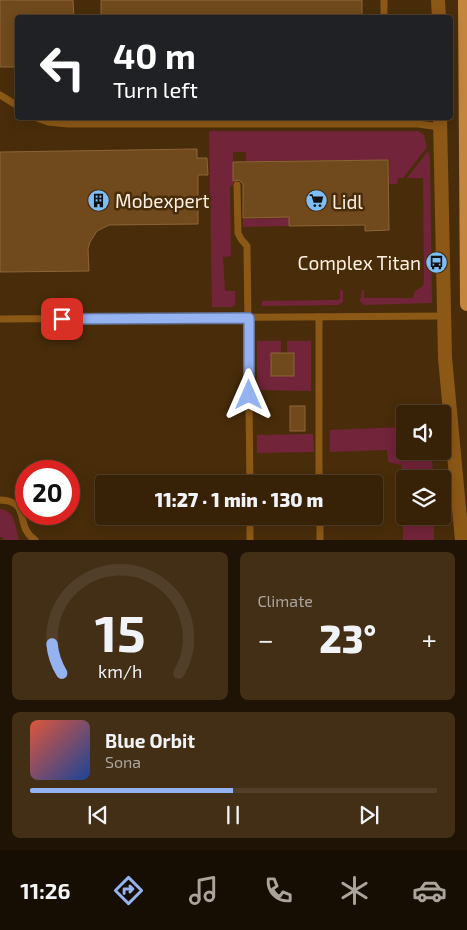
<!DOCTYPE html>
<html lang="en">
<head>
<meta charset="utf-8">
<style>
	body { margin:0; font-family:"Exo 2",sans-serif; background:#422f16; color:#f1f3f6; height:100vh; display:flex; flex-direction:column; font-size:19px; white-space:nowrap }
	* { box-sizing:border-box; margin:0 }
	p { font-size:16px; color:#aaa49c }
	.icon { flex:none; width:28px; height:28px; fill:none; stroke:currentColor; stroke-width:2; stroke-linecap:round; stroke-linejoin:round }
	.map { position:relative; height:540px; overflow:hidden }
	.drawer { display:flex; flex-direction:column; gap:12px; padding:12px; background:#1e1304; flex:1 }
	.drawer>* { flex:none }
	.hud { position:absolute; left:15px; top:15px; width:438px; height:105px; border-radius:5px; box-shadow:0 2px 12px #0003,0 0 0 1px #513f29; background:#202124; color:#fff; overflow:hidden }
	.controls { position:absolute; left:396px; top:405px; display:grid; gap:10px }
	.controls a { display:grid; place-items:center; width:55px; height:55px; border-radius:5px; background:#372208; box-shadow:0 2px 12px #0003,0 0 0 1px #513f29; font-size:25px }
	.speed { position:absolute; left:15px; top:460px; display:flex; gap:10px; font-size:25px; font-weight:700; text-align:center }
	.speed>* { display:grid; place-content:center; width:65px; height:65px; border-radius:50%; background:#372208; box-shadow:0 2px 12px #0003,0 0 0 1px #513f29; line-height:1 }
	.speed .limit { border:8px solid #d22; background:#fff; color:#111 }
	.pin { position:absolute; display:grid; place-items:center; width:42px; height:42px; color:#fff; margin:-21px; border-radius:10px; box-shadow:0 2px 8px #0006 }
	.me { position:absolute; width:55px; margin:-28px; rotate:0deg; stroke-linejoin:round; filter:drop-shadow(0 0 4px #0008) }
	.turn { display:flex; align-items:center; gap:18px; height:105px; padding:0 15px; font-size:22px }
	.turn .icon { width:65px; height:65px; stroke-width:2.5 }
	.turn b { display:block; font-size:35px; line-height:42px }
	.big { font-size:38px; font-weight:800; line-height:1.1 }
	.drawer .card { flex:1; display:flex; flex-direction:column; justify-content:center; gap:8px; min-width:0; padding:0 18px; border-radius:8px; background:#422f16 }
	.drawer .dial { align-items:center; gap:0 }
	.dial svg { height:130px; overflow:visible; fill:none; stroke:#513f29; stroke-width:7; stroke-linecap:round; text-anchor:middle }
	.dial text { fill:#f1f3f6; stroke:none }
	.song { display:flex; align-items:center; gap:15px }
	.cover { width:60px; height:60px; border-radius:8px; background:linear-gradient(135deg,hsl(10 70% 55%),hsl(220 70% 35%)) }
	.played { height:5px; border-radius:2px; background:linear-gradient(90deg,#95b2f1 50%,#513f29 50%) }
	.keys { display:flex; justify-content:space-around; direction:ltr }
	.heat { display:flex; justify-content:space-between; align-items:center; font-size:28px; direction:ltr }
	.drawer .tiles { flex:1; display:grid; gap:12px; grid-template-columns:1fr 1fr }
	.card:last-child { grid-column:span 2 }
	.trip { position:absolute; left:95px; top:475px; width:288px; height:50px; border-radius:5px; background:#372208; box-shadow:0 2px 12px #0003,0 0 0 1px #513f29; font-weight:800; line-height:50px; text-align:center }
	.tab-bar { display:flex; height:80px; justify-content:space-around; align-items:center; background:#160e03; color:#aaa49c }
	.tab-bar .icon { width:35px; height:35px }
	.tab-bar .current { color:#95b2f1 }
	.tab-bar b { font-size:22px; color:#f1f3f6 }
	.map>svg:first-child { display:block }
	.green { fill:#72243a }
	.building { fill:#704a1d; stroke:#8c6438 }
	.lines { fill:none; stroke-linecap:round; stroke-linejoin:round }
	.service { stroke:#8c5816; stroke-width:7 }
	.tertiary { stroke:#8c5816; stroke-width:14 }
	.primary { stroke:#c4863e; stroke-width:14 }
	.route-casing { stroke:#61749d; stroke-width:12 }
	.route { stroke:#95b2f1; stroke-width:9 }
	.labels { text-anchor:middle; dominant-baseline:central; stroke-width:5; stroke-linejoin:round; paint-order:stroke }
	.poi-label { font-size:19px; fill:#fef0e2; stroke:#492d0a; text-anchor:start }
</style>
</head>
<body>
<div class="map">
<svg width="467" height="540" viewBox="0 0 467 540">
	<rect width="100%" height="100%" fill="#492d0a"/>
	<g class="green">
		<polygon points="209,131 418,131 424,135 427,147 403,178 398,178 397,184 389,184 389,160 246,161 246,152 233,152 233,185 230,187 231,256 223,257 225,291 235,291 235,305 232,307 212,307"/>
		<polygon points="428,151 430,158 432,303 364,305 360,301 362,290 364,290 364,298 413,298 415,291 423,286 424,282 423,178 407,178"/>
		<polygon points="289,218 289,226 243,227 243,219"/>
		<polygon points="340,289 343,291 343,302 338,305 262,306 262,301 337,300 340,299"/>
		<polygon points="257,341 281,341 281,353 271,353 294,375 294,353 287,353 287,341 311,341 311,391 257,390"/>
		<polygon points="405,427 405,451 432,451 433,479 405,479 405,484 403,484 401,465 388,462 387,450 330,452 330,430"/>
		<polygon points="313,434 314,452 257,453 257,435"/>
		<polygon points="402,489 405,489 405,516 434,516 434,540 403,540"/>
		<path d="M0,509C16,510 15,527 19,540H3V537H0Z"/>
	</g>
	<g class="building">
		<polygon points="0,0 73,0 74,18 18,18 18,67 0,67"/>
		<rect x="101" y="0" width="261" height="18"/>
		<polygon points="197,149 197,158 207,158 208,175 198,175 198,224 109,225 97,231 90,242 88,249 89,271 0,272 0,152"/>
		<polygon points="388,160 389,230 365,231 365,225 289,226 289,217 243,218 243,184 239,180 233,181 233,162"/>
		<rect x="271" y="353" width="23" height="23"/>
		<rect x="290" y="406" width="15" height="25"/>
	</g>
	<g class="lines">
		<g class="service">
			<polyline points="384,0 384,18"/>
			<polyline points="0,95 18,106"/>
			<polyline points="37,118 48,122 68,124 418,124 440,127"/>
			<polyline points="237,185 238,233 241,239 247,246 250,484"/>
			<polyline points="319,317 319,484"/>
			<polyline points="0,319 444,316"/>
			<path d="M0,500C32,501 14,526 35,540"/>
			<polyline points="250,516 250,540"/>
			<polyline points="320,516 320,540"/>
		</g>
		<g class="tertiary">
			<polyline points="438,0 439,18"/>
			<polyline points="440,118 445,358 462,540"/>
		</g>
		<polyline class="primary" points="465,0 467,304"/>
	</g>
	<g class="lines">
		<defs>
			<polyline id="route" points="62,319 249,318 249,395"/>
		</defs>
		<use href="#route" class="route-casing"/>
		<use href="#route" class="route"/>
	</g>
	<defs>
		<symbol id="building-disc" viewBox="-11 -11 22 22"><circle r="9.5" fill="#7dbef9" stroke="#492d0a"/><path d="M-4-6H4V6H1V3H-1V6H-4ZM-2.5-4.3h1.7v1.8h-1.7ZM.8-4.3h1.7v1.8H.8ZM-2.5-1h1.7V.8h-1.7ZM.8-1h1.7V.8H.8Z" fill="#111"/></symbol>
		<symbol id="supermarket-disc" viewBox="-11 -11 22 22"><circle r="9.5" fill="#7dbef9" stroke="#492d0a"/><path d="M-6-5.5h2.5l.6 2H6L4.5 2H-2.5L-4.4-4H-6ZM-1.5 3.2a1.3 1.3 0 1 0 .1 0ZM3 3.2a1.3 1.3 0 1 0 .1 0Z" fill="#111"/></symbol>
		<symbol id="bus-disc" viewBox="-11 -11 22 22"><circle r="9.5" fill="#7dbef9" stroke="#492d0a"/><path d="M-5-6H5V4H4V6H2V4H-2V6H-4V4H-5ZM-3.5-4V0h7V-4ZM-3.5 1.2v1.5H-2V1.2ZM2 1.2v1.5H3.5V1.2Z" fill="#111"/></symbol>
	</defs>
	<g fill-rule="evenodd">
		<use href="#building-disc" x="86" y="188" width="25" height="25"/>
		<use href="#supermarket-disc" x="304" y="188" width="25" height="25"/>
		<use href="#bus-disc" x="424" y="250" width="25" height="25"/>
	</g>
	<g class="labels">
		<g class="poi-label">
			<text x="115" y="200">Mobexpert</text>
			<text x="332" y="201">Lidl</text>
			<text x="421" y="262" text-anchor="end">Complex Titan</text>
		</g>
	</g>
</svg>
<div class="controls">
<a><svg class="icon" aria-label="sound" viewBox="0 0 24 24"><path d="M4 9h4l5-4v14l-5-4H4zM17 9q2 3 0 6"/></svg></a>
<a><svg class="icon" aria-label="layers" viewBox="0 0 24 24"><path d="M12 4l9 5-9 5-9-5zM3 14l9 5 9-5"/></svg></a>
</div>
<div class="speed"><div class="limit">20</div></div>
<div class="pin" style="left:62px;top:319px;background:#d93025"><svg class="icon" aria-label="arrive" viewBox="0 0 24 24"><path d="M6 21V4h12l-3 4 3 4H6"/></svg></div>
<svg class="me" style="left:249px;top:395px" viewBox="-20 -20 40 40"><path d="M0-17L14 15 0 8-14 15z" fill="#95b2f1" stroke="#fff" stroke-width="4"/></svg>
<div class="trip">11:27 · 1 min · 130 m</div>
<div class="hud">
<div class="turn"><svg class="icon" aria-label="left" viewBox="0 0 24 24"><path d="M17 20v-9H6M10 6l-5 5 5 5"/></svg><div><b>40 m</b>Turn left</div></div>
</div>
</div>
<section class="drawer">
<div class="tiles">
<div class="card dial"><svg viewBox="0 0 100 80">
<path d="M14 69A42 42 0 1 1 86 69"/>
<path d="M14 69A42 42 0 0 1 8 51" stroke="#95b2f1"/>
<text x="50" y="56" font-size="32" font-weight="700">15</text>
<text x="50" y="72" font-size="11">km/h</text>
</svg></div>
<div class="card"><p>Climate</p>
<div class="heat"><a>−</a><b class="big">23°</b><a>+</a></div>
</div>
<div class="card">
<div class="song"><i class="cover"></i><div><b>Blue Orbit</b><p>Sona</p></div></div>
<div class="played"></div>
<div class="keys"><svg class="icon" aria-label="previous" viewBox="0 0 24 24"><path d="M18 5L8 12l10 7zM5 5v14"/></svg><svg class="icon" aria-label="pause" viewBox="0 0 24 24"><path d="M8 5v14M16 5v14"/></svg><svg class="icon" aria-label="next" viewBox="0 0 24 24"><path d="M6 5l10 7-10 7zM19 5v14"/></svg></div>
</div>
</div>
</section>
<nav class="tab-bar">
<b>11:26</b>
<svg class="icon current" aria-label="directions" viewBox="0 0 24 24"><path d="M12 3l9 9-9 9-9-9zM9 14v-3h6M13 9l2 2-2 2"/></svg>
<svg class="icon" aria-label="music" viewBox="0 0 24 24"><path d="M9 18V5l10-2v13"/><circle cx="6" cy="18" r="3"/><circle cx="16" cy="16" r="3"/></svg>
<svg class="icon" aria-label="phone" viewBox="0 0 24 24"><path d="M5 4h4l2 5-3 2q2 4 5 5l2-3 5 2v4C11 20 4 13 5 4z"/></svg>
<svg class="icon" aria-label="climate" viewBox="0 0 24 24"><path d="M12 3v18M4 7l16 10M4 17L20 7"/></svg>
<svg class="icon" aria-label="car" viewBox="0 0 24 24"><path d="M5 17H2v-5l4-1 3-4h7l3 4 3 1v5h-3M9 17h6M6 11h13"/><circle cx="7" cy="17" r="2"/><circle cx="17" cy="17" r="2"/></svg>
</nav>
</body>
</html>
